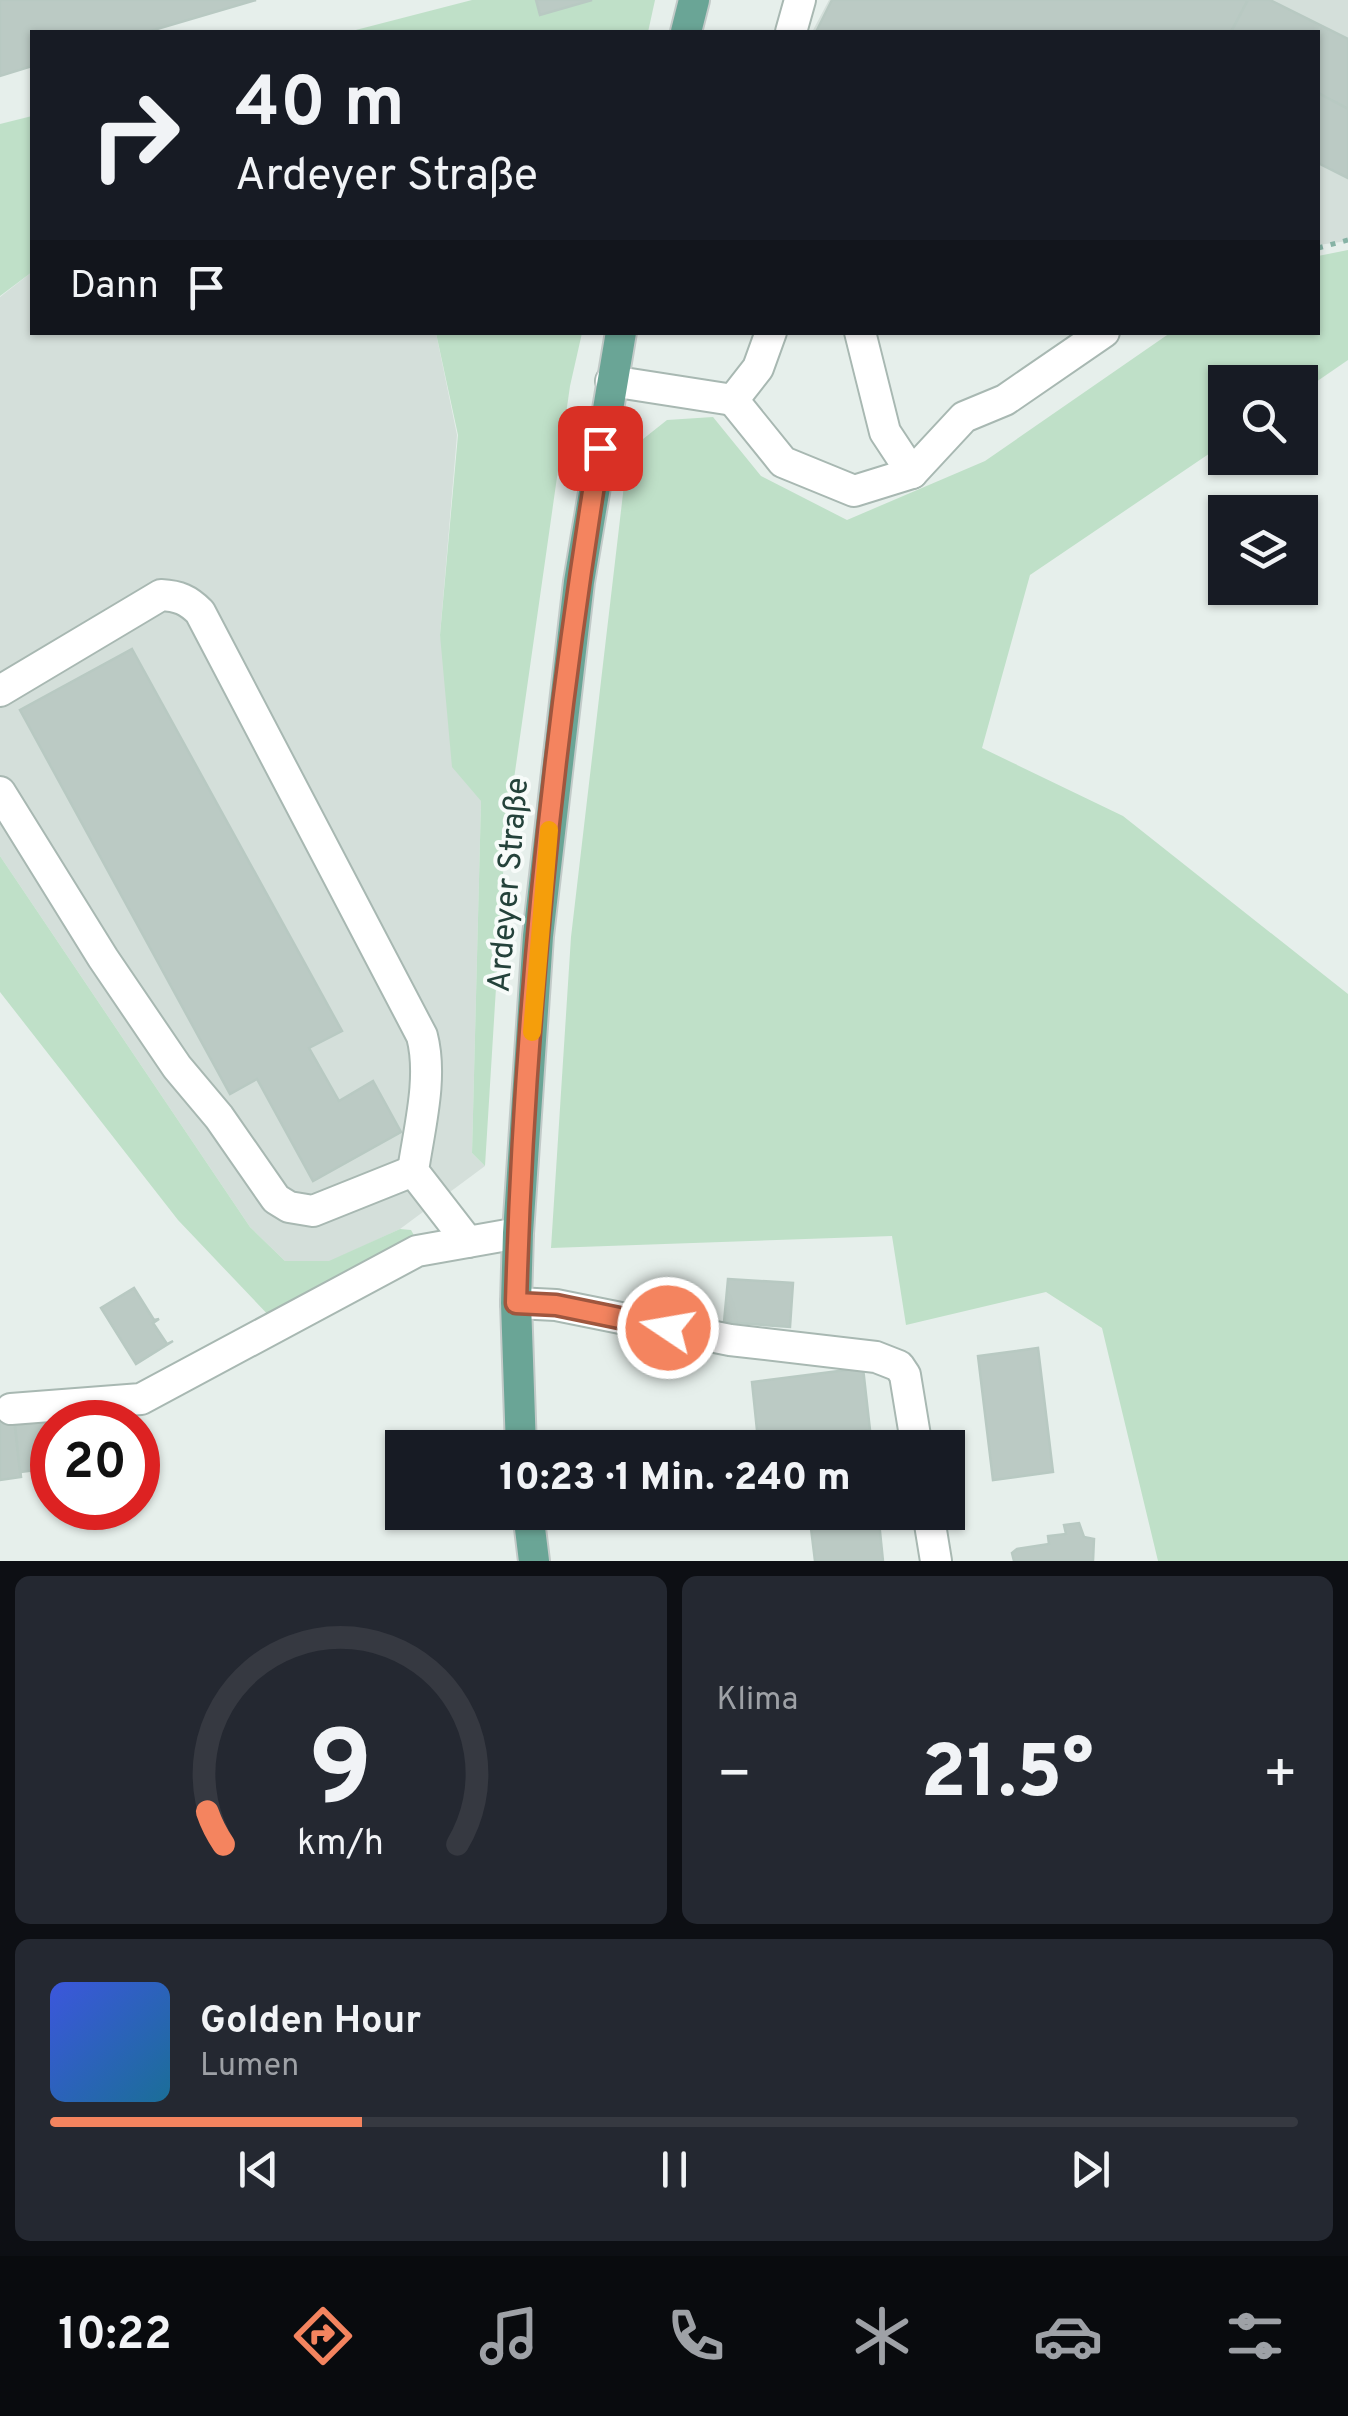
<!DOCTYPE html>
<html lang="de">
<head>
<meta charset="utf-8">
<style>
	body { margin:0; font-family:Overpass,sans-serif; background:#242831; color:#f1f3f6; height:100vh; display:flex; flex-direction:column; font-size:38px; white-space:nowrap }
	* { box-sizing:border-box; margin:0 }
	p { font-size:32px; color:#9ea1a6 }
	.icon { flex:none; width:55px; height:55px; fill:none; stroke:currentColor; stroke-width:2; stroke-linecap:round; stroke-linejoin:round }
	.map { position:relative; height:1561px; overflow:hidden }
	.panel { display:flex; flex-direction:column; gap:15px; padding:15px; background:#0d0f14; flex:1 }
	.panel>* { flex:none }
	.guide { position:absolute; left:30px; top:30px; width:1290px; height:305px; border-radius:0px; box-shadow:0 2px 8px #0004; background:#171b24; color:#f1f3f6; overflow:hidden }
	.buttons { position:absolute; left:1208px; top:365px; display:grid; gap:20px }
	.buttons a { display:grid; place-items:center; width:110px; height:110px; border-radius:0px; background:#171b24; box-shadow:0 2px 8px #0004; font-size:50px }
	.speed { position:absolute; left:30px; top:1400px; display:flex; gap:20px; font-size:50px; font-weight:700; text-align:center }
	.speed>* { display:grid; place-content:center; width:130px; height:130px; border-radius:50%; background:#171b24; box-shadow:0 2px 8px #0004; line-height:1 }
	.speed .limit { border:15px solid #d22; background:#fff; color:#111 }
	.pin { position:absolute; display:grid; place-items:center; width:85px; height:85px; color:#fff; margin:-42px; border-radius:20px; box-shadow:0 5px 15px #0006 }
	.me { position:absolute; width:110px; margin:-55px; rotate:282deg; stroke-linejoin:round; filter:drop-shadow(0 0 8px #0008) }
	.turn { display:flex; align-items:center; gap:35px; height:210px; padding:0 40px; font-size:45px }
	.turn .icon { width:130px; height:130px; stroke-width:2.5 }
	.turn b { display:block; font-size:70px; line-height:85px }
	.then { display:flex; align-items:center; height:95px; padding:0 40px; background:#0003; gap:20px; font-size:38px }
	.big { font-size:75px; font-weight:800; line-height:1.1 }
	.panel .widget { flex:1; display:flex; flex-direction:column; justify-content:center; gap:15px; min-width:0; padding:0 35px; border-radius:15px; background:#242831 }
	.panel .dial { align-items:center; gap:0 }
	.dial svg { height:260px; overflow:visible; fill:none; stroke:#363941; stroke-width:7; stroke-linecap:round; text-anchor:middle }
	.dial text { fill:#f1f3f6; stroke:none }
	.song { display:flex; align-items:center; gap:30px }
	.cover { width:120px; height:120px; border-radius:15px; background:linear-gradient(135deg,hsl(230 70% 55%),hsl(200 70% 35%)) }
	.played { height:10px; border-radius:5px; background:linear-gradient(90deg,#f4845f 25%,#363941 25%) }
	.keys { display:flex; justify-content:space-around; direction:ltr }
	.heat { display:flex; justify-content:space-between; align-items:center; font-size:55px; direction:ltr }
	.panel .tiles { flex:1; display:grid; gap:15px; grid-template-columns:1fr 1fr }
	.widget:last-child { grid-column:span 2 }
	.trip { position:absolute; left:385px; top:1430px; width:580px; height:100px; border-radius:0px; background:#171b24; box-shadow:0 2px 8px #0004; font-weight:800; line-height:100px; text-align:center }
	.dock { display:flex; height:160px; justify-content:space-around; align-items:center; background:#090b0e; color:#9ea1a6 }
	.dock .icon { width:70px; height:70px }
	.dock .current { color:#f4845f }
	.dock b { font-size:45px; color:#f1f3f6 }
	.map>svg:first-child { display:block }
	.built { fill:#d4dfda }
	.green { fill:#bfe0c8 }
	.building { fill:#bbcac4; stroke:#b8c9c2; stroke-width:2.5 }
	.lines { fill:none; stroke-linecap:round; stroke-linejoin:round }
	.minor-casing { stroke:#a8b8b2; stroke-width:34 }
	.major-casing { stroke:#c2cac8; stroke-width:34 }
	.path { stroke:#86b3a5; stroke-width:5; stroke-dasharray:5 8; stroke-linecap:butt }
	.minor { stroke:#fff; stroke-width:30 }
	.major { stroke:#6aa596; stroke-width:30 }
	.route-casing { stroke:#9f563e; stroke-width:25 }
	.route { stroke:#f4845f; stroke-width:18 }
	.slow { stroke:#f59e0b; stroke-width:18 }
	.labels { text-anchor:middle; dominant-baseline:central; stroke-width:8; stroke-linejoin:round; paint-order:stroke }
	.street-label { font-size:32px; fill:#24423a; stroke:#f7fbf9 }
</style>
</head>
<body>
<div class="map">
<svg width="1348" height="1561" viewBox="0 0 1348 1561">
	<rect width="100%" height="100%" fill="#e6efeb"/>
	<g class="built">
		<polygon points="829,0 1348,0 1348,241 1318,245 1318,32 812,32"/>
		<polygon points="32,272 32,332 436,333 457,435 440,635 481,801 472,1153 485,1166 400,1229 329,1262 285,1261 250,1227 0,856 0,297"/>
	</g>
	<g class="green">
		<polygon points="472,0 655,0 648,32 348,32"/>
		<polygon points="32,116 32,272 0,296 0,124"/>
		<polygon points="1348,250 1348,360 1300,393 1300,382 1225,382 1225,443 1030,575 982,748 1123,816 1348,994 1348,1561 1158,1561 1102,1328 1046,1292 906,1325 892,1236 551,1248 571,937 628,451 667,420 713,417 761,476 847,520 985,461 1170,333 1318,332 1318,256"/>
		<polygon points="436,333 582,333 570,386 505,842 485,1166 472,1153 481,801 452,767 440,635 458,435"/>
		<polygon points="0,856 250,1227 285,1261 329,1261 400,1229 411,1230 415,1237 273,1320 178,1220 0,992"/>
	</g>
	<g class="building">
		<polygon points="0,0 256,0 147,32 32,32 32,66 0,76"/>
		<polygon points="536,0 592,0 540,15"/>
		<polygon points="832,0 1248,0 1231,32 816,32"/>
		<polygon points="1248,0 1270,0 1348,39 1348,109 1318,93 1318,32 1231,32"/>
		<polygon points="1318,93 1348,109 1348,178 1318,163"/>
		<polygon points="132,649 342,1031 309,1048 339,1101 373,1081 401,1132 313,1181 257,1079 230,1094 20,710"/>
		<polygon points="728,1279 793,1283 790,1327 724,1322"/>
		<polygon points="134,1288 154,1320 159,1319 153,1323 167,1344 173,1341 136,1364 101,1308"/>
		<polygon points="1038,1348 1053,1472 993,1480 978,1356"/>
		<polygon points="863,1368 870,1430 758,1440 752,1382"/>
		<polygon points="14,1418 21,1477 0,1480 0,1420"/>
		<polygon points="61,1420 61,1422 52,1422 52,1468 20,1472 15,1425"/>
		<polygon points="809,1512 878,1512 883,1561 815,1561"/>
		<polygon points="1079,1523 1084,1537 1094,1539 1093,1561 1014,1561 1012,1553 1017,1549 1049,1544 1048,1536 1066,1534 1064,1525"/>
	</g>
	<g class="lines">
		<defs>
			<g id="minor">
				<polyline points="791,32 800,0"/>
				<polyline points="860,332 885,432 912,473 964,417 1005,400 1104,332"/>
				<polyline points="611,381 733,400 758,368 771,332"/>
				<polyline points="733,400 783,462 854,491 912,473"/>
				<path d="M0,691L161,595C179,596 188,600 200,612L422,1036C433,1078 419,1129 413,1171L468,1242"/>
				<polyline points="0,792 103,958 177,1067 219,1117 276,1199 289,1207 313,1211 413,1171"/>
				<polyline points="516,1303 556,1305 730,1340 876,1357 899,1366 905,1375 917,1448"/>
				<polyline points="11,1409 141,1399 417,1251 518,1233"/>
				<polyline points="928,1512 936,1561"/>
			</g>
			<g id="major">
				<polyline points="686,32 694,0"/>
				<polyline points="521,1448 516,1303 518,1233 538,936 579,582 621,332"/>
				<polyline points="528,1512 534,1561"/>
			</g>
		</defs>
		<use href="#minor" class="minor-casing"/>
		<use href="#major" class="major-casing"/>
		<polyline class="path" points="1318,248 1348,240"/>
		<use href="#minor" class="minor"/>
		<use href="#major" class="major"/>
	</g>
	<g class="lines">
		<defs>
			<path id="route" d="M600,448C554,730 524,1017 516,1303L556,1305L668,1328"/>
		</defs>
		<use href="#route" class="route-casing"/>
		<use href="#route" class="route"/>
		<polyline class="slow" points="532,1032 549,830"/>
	</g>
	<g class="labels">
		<g class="street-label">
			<text transform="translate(510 885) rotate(-85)">Ardeyer Straße</text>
		</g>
	</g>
</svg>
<div class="buttons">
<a><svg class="icon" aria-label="search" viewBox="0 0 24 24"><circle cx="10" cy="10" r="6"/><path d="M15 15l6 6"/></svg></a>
<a><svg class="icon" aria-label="layers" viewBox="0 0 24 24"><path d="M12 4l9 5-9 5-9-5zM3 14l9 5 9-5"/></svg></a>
</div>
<div class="speed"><div class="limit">20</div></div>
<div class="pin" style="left:600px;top:448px;background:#d93025"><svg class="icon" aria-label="arrive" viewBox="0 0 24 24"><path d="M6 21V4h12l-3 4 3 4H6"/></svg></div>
<svg class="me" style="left:668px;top:1328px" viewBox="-20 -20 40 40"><circle r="17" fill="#f4845f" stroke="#fff" stroke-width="3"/><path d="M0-11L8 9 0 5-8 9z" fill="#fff"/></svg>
<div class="trip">10:23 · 1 Min. · 240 m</div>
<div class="guide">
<div class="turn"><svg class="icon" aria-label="right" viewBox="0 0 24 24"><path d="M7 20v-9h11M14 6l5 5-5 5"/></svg><div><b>40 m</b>Ardeyer Straße</div></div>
<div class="then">Dann<svg class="icon" aria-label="arrive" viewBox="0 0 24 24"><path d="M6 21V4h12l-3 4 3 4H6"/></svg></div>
</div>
</div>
<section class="panel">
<div class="tiles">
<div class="widget dial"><svg viewBox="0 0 100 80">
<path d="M14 69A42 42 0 1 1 86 69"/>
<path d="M14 69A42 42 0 0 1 9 59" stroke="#f4845f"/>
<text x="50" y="56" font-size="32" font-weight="700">9</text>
<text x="50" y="72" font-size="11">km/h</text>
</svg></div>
<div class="widget"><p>Klima</p>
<div class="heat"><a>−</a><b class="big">21.5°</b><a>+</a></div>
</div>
<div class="widget">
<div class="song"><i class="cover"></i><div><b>Golden Hour</b><p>Lumen</p></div></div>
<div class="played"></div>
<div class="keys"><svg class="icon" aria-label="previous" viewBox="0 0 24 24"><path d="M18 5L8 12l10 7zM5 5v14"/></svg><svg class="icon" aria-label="pause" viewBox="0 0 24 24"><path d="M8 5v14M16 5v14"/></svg><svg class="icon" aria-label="next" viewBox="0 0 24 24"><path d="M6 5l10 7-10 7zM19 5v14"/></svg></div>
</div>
</div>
</section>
<nav class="dock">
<b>10:22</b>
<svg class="icon current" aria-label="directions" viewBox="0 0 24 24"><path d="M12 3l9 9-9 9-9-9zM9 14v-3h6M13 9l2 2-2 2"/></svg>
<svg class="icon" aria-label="music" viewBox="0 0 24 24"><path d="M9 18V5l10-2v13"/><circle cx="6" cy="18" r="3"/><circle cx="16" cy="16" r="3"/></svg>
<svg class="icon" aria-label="phone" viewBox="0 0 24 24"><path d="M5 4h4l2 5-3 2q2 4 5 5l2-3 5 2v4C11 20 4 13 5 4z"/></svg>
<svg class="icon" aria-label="climate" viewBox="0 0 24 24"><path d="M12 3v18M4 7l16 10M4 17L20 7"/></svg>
<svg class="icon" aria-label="car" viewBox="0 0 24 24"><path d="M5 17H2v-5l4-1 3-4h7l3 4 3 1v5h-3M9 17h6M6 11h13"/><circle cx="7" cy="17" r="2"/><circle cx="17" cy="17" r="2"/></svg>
<svg class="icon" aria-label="filters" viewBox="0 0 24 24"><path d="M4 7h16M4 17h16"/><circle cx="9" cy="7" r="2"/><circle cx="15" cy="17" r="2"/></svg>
</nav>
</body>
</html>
